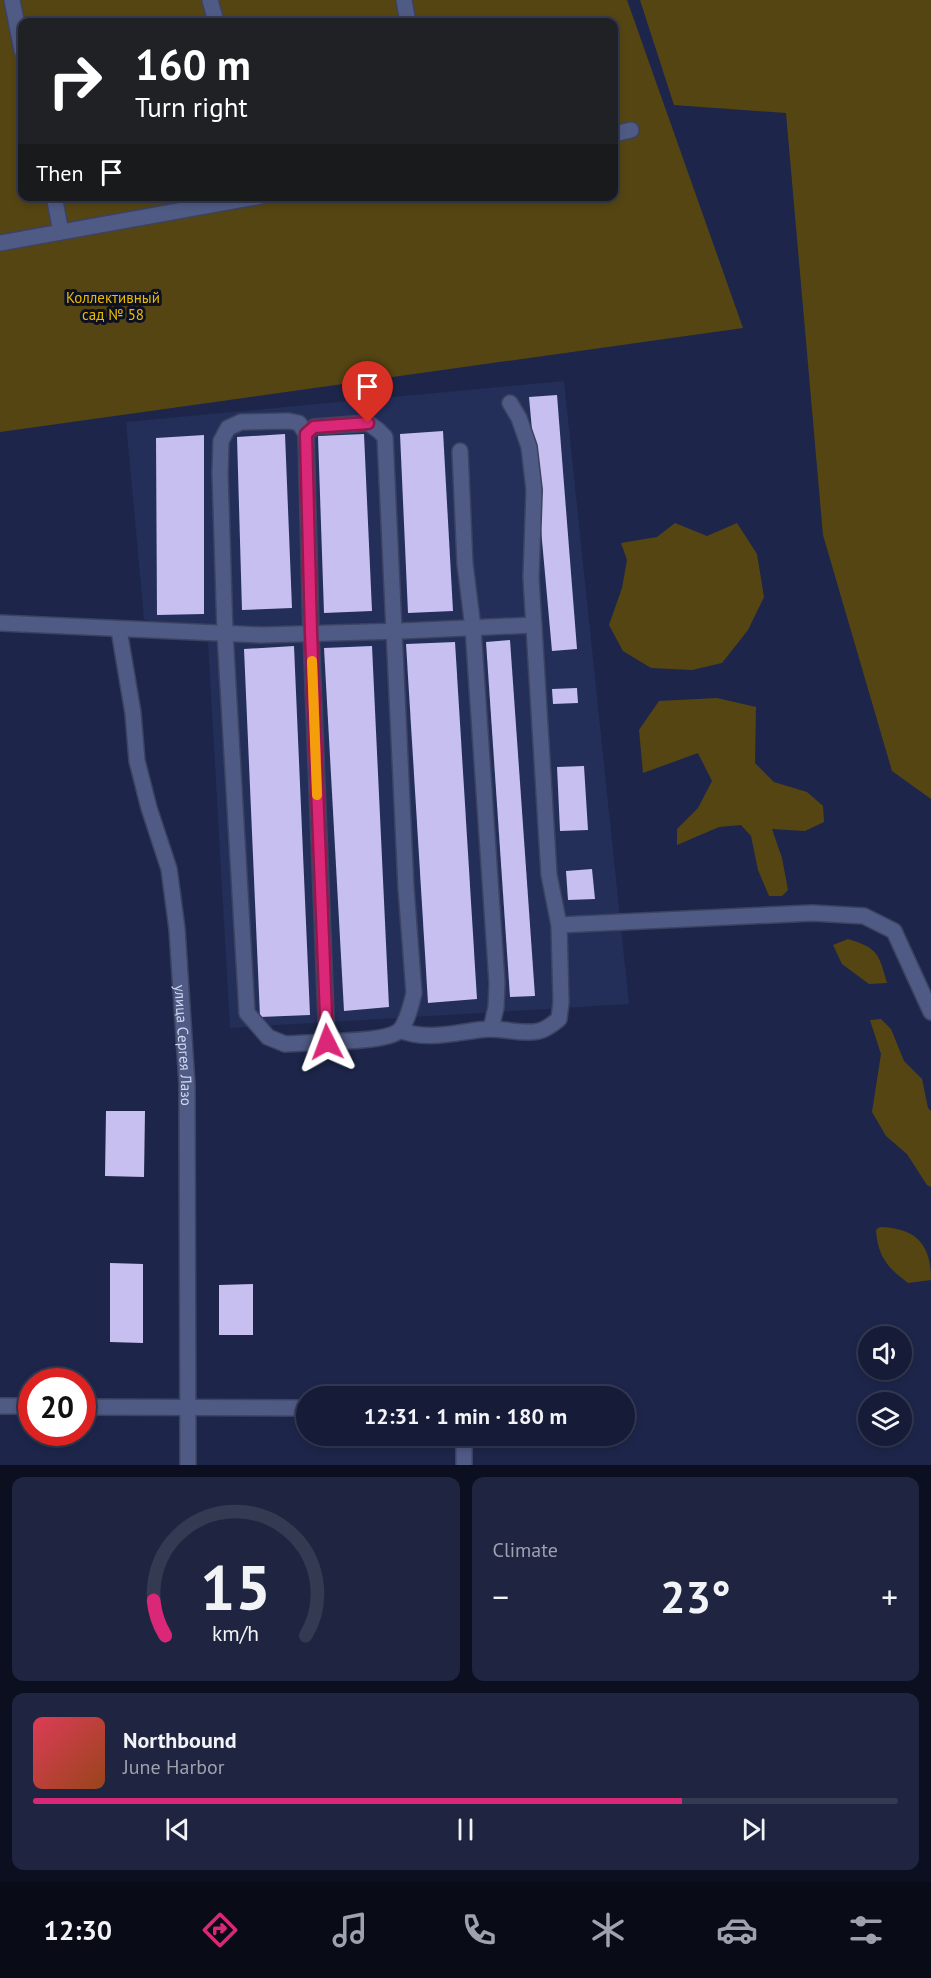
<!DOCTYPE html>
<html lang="en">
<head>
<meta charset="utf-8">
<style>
	body { margin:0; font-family:"PT Sans",sans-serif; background:#1f2540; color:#f1f3f6; height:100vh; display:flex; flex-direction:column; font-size:22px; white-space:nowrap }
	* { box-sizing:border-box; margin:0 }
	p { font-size:20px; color:#9ea1ae }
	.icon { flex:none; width:33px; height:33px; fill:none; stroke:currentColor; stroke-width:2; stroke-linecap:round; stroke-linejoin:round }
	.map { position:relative; height:1465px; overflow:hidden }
	.sheet { display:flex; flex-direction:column; gap:12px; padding:12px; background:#0c0f1f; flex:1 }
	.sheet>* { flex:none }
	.banner { position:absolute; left:18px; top:18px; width:600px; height:183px; border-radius:12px; box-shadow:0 3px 9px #0003,0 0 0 2px #353a53; background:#202124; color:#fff; overflow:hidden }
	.buttons { position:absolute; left:858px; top:1326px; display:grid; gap:12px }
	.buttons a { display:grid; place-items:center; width:54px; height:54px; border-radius:50%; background:#161c38; box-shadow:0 3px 9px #0003,0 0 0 2px #353a53; font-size:30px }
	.speed { position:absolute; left:18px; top:1368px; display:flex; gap:12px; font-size:30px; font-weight:700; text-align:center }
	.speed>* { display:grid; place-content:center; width:78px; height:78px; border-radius:50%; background:#161c38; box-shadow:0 3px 9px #0003,0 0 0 2px #353a53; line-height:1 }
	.speed .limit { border:9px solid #d22; background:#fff; color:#111 }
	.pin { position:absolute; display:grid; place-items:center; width:51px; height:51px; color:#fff; margin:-62px -26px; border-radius:50% 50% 50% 0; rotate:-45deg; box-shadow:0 0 6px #0007 }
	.pin .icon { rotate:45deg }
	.me { position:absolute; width:66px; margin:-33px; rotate:357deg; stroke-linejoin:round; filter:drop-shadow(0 0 4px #0008) }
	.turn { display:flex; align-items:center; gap:21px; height:126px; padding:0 18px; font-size:27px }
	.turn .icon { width:78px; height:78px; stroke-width:2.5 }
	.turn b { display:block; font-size:42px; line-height:51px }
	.then { display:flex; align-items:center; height:57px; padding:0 18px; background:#0003; gap:12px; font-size:22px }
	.big { font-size:45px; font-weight:700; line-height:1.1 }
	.sheet .widget { flex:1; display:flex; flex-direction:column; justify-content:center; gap:9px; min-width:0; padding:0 21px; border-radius:12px; background:#1f2540 }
	.sheet .dial { align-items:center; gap:0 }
	.dial svg { height:156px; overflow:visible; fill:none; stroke:#353a53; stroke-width:7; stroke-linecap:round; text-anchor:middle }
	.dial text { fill:#f1f3f6; stroke:none }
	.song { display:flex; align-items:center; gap:18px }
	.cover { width:72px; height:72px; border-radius:9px; background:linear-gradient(135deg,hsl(350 70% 55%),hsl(20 70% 35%)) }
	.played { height:6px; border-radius:3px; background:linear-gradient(90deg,#db2777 75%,#353a53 75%) }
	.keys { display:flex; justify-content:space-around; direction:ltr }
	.heat { display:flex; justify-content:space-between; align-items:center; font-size:33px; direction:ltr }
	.sheet .tiles { flex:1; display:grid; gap:12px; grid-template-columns:1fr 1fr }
	.widget:last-child { grid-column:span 2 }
	.trip { position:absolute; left:296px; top:1386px; width:339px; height:60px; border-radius:30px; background:#161c38; box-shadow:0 3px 9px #0003,0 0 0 2px #353a53; font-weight:700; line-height:60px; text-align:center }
	.tab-bar { display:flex; height:96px; justify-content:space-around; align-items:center; background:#090b16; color:#9ea1ae }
	.tab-bar .icon { width:42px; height:42px }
	.tab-bar .current { color:#db2777 }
	.tab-bar b { font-size:27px; color:#f1f3f6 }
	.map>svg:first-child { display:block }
	.built { fill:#232e59 }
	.green { fill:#554513; fill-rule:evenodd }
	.building { fill:#c6bff0 }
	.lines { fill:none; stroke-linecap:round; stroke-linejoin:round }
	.minor-casing { stroke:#3c4261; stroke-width:18 }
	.minor { stroke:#4f5b84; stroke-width:15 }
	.route-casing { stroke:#8e194d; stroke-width:15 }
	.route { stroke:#db2777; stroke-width:10 }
	.slow { stroke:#f59e0b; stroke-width:10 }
	.labels { text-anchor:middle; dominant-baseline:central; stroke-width:6; stroke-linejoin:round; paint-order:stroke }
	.park-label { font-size:15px; fill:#ebbd00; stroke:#0c1021 }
	.street-label { font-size:15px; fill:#d1d9f1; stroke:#0c1021 }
</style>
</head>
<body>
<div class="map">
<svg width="931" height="1465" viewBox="0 0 931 1465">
	<rect width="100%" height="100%" fill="#1d264a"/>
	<polygon class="built" points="564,381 629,1004 230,1028 208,642 144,619 126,422"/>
	<g class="green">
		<path d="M0,0H627L743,328L0,432ZM22,22H614V196H22Z"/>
		<polygon points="640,0 931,0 931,799 892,771 823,535 786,113 674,105"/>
		<polygon points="675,523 707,536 737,523 757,554 764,597 748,630 722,663 692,670 651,668 623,651 609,625 622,588 627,560 621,543 657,537"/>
		<polygon points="717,698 756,707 755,763 774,782 807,792 823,806 824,822 805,831 772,829 782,858 788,890 782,896 769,896 758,870 751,836 741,825 719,827 677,845 677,829 698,808 712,781 698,753 643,773 639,730 659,701"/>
		<path d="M848,939C878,948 879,954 887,983L869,984L842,964L833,945Z"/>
		<polygon points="881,1019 891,1029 904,1061 922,1079 928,1108 931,1111 931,1187 927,1185 907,1154 886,1136 872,1112 881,1054 870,1020"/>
		<path d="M880,1227C916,1228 931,1244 931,1280L908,1283C887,1267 878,1257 876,1230Z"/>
	</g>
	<g class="building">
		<polygon points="557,395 577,649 552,651 529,397"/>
		<polygon points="443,431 453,611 408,613 400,434"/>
		<polygon points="285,434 292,608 242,610 237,437"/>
		<polygon points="364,434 372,611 324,613 318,436"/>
		<polygon points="204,435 204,614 157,615 156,438"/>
		<polygon points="510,640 535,996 510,997 486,642"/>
		<polygon points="455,642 477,999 428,1003 406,644"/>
		<polygon points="294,646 310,1015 260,1017 244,649"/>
		<polygon points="372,646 389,1007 344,1011 324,648"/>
		<polygon points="577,688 578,703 553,704 552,689"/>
		<polygon points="584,766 588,830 560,831 557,767"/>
		<polygon points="592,869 595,899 568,900 566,871"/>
		<polygon points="106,1111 145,1111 144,1177 105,1176"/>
		<polygon points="110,1263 143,1264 143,1343 110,1342"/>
		<polygon points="253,1284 253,1335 219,1335 219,1285"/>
	</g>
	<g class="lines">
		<defs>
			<g id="minor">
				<polyline points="12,0 22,51"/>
				<polyline points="210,0 216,22"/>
				<polyline points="404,0 408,22"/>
				<polyline points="614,134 631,130"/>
				<polyline points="54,196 61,232"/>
				<polyline points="0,243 261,196"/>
				<polygon points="289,421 299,423 306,434 311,633 327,1042 285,1044 268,1037 247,1013 225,633 220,473 221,441 228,428 241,422"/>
				<path d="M306,434L314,427L368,423L378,430L385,437L406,888L414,993C411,1005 408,1019 401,1029C392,1041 342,1041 327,1042"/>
				<polyline points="460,451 465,564 473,628 497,983 496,1007 491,1029"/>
				<polyline points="0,623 262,635 401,631 534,625"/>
				<path id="s1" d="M119,630L133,713L137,761L149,808L169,869L177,929L187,1084L188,1465"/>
				<polyline points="559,925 812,913 864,916 894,931 931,1012"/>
				<path d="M400,1030C428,1042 459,1031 488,1029C505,1028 522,1035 539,1031C547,1029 553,1024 559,1019L561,1002L559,925L549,875L531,578L534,490L529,447L519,418L510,403"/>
				<polyline points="0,1406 32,1406"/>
				<polyline points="82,1407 306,1408"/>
				<polyline points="464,1465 464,1436"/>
			</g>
		</defs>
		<use href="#minor" class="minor-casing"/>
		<use href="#minor" class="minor"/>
	</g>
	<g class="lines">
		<defs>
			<polyline id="route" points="327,1042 311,633 306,434 314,427 368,423"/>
		</defs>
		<use href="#route" class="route-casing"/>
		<use href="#route" class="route"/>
		<polyline class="slow" points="312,661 317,795"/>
	</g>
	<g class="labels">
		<g class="park-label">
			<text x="113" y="297">Коллективный<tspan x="113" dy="17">сад № 58</tspan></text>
		</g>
		<g class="street-label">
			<text stroke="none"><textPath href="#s1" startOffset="422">улица Сергея Лазо</textPath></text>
		</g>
	</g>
</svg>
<div class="buttons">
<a><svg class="icon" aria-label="sound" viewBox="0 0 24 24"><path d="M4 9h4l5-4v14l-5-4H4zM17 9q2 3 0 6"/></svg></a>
<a><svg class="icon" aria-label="layers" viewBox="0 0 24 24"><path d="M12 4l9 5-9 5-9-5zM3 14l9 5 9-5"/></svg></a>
</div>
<div class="speed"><div class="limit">20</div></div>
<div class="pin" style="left:368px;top:423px;background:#d93025"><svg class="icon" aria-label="arrive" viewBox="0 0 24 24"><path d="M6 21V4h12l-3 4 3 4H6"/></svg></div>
<svg class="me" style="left:327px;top:1042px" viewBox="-20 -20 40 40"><path d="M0-17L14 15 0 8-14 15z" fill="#db2777" stroke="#fff" stroke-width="4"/></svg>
<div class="trip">12:31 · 1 min · 180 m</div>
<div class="banner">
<div class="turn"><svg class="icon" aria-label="right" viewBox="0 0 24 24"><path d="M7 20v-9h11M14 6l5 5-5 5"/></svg><div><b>160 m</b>Turn right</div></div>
<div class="then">Then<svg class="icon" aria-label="arrive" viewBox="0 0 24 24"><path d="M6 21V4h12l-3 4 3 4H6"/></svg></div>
</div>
</div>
<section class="sheet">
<div class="tiles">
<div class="widget dial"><svg viewBox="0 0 100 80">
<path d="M14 69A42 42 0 1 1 86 69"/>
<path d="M14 69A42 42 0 0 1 8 51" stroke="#db2777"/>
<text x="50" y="56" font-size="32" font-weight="700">15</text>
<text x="50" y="72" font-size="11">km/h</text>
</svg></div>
<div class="widget"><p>Climate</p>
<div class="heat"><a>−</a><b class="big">23°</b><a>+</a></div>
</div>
<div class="widget">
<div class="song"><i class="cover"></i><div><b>Northbound</b><p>June Harbor</p></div></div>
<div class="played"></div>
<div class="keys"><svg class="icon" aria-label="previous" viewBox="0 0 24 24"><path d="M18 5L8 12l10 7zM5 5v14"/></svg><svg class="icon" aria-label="pause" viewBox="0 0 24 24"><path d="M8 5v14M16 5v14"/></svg><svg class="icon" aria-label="next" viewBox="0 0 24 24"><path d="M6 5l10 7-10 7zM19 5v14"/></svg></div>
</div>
</div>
</section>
<nav class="tab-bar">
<b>12:30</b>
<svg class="icon current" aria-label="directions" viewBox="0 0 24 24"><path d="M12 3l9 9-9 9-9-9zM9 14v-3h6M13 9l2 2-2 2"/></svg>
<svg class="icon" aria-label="music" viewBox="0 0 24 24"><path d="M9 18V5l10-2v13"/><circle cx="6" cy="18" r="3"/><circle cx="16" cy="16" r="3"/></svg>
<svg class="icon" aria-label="phone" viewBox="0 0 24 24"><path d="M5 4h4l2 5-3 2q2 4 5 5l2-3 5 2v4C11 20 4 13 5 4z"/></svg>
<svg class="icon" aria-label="climate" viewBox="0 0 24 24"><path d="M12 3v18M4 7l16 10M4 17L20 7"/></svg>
<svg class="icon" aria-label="car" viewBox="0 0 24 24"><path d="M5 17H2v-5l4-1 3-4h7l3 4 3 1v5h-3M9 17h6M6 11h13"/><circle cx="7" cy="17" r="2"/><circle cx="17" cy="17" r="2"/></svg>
<svg class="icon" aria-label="filters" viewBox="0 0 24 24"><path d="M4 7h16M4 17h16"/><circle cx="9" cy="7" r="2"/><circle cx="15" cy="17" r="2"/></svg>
</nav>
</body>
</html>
